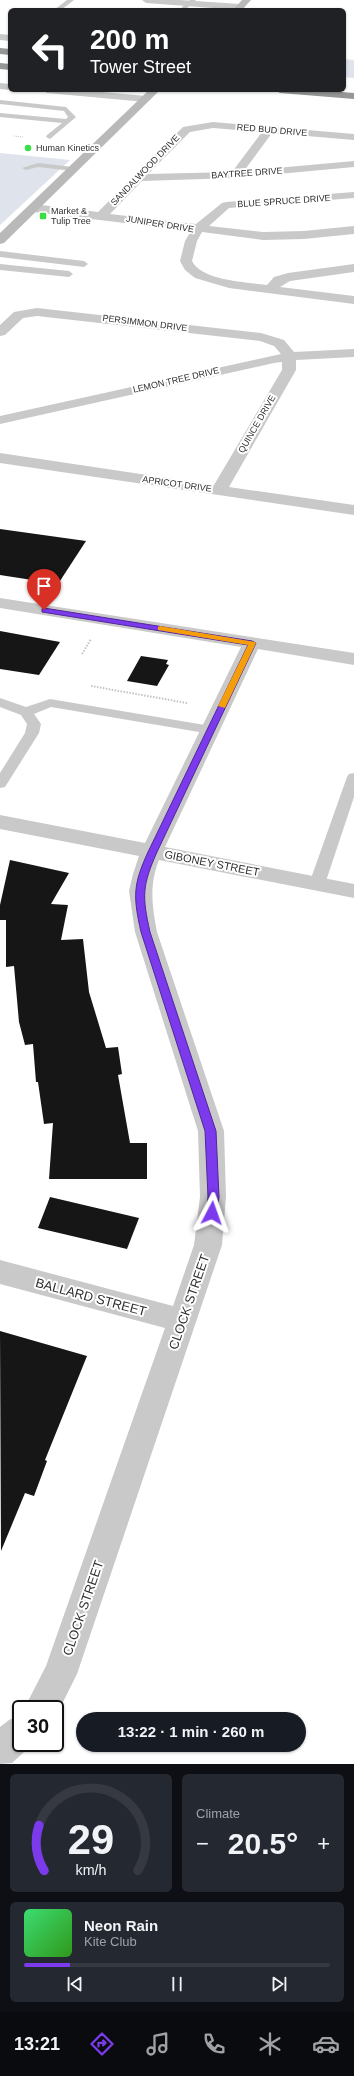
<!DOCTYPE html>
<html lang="en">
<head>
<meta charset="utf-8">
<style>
	body { margin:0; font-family:Arial,sans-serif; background:#242831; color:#f1f3f6; height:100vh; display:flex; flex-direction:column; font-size:15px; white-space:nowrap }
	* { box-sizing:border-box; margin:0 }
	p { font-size:13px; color:#9ea1a6 }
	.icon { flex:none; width:22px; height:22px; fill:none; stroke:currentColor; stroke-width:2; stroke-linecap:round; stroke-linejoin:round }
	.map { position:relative; height:1764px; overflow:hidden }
	.drawer { display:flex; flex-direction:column; gap:10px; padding:10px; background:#0d0f14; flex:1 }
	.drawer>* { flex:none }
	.guide { position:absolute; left:8px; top:8px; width:338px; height:84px; border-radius:6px; box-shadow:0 1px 3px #0004; background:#202124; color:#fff; overflow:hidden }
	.speed { position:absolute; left:12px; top:1700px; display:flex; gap:8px; font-size:20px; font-weight:700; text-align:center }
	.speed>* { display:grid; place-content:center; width:52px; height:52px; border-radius:50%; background:#171b24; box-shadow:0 1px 3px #0004; line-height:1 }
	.speed .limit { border:2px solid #111; border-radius:6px; background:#fff; color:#111 }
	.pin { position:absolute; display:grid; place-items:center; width:34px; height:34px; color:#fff; margin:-41px -17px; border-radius:50% 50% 50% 0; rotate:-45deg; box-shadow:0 0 4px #0007 }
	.pin .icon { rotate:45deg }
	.me { position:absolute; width:44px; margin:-22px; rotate:4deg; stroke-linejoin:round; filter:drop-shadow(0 0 3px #0008) }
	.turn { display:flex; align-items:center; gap:14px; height:84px; padding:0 16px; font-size:18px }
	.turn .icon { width:52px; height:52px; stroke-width:2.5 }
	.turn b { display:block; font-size:28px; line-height:34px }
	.big { font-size:30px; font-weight:800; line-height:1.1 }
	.drawer .tile { flex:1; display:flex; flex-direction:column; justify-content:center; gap:6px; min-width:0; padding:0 14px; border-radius:6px; background:#242831 }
	.drawer .dial { align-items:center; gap:0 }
	.dial svg { height:104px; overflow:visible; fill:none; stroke:#363941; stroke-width:7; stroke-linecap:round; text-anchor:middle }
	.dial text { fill:#f1f3f6; stroke:none }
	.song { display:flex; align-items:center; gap:12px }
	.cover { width:48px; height:48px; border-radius:6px; background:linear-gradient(135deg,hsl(140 70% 55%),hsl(110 70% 35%)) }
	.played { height:4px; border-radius:2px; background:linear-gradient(90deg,#7c3aed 15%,#363941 15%) }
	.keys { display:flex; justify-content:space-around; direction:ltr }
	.heat { display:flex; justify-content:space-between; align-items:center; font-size:22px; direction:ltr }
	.drawer .tiles { flex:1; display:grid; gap:10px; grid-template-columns:1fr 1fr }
	.tile:last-child { grid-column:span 2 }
	.trip { position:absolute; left:76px; top:1712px; width:230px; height:40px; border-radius:20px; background:#171b24; box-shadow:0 1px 3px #0004; font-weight:800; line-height:40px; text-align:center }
	.tabs { display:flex; height:64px; justify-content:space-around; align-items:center; background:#090b0e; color:#9ea1a6 }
	.tabs .icon { width:28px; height:28px }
	.tabs .current { color:#7c3aed }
	.tabs b { font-size:18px; color:#f1f3f6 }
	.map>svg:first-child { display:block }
	.green { fill:#dee3ec }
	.building { fill:#161616 }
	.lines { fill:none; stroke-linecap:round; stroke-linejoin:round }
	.path-far1 { stroke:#c3c3c3; stroke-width:1; stroke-dasharray:1 1; stroke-linecap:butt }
	.path { stroke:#c3c3c3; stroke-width:2; stroke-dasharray:1.5 1.5; stroke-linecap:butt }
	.service { fill:#c9c9c9; fill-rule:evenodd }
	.minor { fill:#c9c9c9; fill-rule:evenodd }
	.tertiary { fill:#c9c9c9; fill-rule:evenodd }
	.secondary { fill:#b9b9b9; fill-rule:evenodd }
	.motorway { fill:#969696; fill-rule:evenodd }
	.route { fill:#7c3aed; stroke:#51269a }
	.slow { fill:#f59e0b }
	.poi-dot { fill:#39df48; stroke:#fff; stroke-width:1.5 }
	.labels { text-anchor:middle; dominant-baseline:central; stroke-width:4; stroke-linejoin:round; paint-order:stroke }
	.far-street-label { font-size:9px; fill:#2f2f2f; stroke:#fff }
	.far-poi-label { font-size:9px; fill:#2f2f2f; stroke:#fff; text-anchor:start }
	.street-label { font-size:11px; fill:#2f2f2f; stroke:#fff }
	.near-street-label { font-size:13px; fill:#2f2f2f; stroke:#fff }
</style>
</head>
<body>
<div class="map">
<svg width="354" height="1764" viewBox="0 0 354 1764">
	<rect width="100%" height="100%" fill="#fff"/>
	<g class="green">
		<polygon points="344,59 354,60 354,78 344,77"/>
		<polygon points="0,153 70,160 0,225"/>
	</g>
	<g class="building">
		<polygon points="0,529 86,541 58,584 0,575"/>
		<polygon points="0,631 60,642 39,675 0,669"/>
		<polygon points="141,656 168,660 166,664 169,665 157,686 127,681"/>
		<polygon points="10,860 69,873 51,904 68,905 61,940 83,939 89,992 106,1048 118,1047 122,1074 118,1075 130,1143 147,1143 147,1179 49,1179 53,1123 44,1124 38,1082 36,1082 33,1044 25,1045 19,1022 14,966 6,967 6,920 0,920 0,905"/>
		<polygon points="50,1197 139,1218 127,1249 38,1228"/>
		<polygon points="0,1331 87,1356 45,1460 47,1461 34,1496 25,1493 1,1551"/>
	</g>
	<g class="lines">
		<polyline class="path-far1" points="14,136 23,137"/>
		<g class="path">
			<polyline points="82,654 91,639"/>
			<polyline points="91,686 187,703"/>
		</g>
		<g class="service">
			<polygon points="67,0 74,0 61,10 54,10"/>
			<polygon points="190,0 196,0 185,10 179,10"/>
			<polygon points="0,100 66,107 76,117 50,139 46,137 47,135 62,123 0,117 0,113 66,119 68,117 64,111 0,104"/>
			<polygon points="38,163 73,167 77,169 73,171 38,167 26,170 22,168"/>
			<polygon points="0,251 84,261 88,264 84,267 0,257"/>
			<polygon points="0,264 69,271 73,274 69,277 0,270"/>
			<polygon points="0,698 26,707 50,699 211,726 218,730 211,734 51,707 34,714 41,724 39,733 5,787 0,788 0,773 25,733 27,724 21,715 0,707"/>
			<polygon points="354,773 354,797 325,884 322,887 312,887 309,884 347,777 349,774"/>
		</g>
		<g class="minor">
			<polygon points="142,0 180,0 240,4 244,7 240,10 146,3"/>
			<path d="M213,122L354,134V140L272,133L244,171L354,161V167L235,178L142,181L110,214L196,224L222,203L226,202L354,192V198L229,208L209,226L263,232L304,231L354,226V234L304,239L263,240L202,232L197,241L192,261C202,281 247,282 267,285L274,277L288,273L354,264V272L290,281L280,287L354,296V304L229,288L195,278L185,270L180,261L185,241L191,231L33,212L27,208L33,204L98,212L183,127ZM213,128L262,132L232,172L148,174L190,132Z"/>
			<polygon points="37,308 261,333 284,340 294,352 354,349 354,357 296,360 296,370 229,487 354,505 354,515 0,463 0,453 214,485 282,370 282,362 274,363 0,424 0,416 281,354 274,346 260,341 37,316 23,318 5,335 0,336 0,325 14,312"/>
			<path d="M0,598L354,653V665L258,649L165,847L354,884V898L159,860C149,885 152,906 157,932L224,1131L226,1197L222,1245L77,1674L55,1718V1709H24L46,1666L165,1328L0,1284V1260L173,1306L194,1245L200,1197L198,1131L135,932L129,891L133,874L139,856L0,829V815L145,843L241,647L0,608Z"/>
			<polygon points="21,1715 21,1743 34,1743 33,1744 12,1763 0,1764 0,1727 9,1720"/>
		</g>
		<g class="tertiary">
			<polygon points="0,34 10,35 10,41 0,40"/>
			<polygon points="0,83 10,84 10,90 0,89"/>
			<polygon points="42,90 80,90 146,96 151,99 146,102 47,93"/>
		</g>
		<g class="secondary">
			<polygon points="242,0 251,0 242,10 233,10"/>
			<polygon points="149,90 160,90 4,243 0,244 0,233"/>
		</g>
		<g class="motorway">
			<polygon points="0,48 10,49 10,55 0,54"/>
			<polygon points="0,63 10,64 10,70 0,69"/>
			<polygon points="275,90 317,90 354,93 354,99 280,93"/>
		</g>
	</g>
	<path class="route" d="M44,608L252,641L256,643L157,852C142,886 142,896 150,932L216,1131L219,1197L216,1216H208L206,1213L208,1197L205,1131L141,932C133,896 133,885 148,852L248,645L42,612V609Z"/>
	<polygon class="slow" points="160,626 255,642 256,643 225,708 218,706 248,645 158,630 158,627"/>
	<g class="poi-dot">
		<circle cx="28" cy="148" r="4"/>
		<rect x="39" y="212" width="8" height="8" rx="2"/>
	</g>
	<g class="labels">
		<g class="far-street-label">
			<text transform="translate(272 130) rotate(5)">RED BUD DRIVE</text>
			<text transform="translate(145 170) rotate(-46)">SANDALWOOD DRIVE</text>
			<text transform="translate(247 173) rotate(-4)">BAYTREE DRIVE</text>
			<text transform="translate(284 201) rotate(-4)">BLUE SPRUCE DRIVE</text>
			<text transform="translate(160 224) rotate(9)">JUNIPER DRIVE</text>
			<text transform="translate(145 323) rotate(7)">PERSIMMON DRIVE</text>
			<text transform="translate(176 380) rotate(-13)">LEMON TREE DRIVE</text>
			<text transform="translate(257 424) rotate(-60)">QUINCE DRIVE</text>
			<text transform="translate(177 484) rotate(8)">APRICOT DRIVE</text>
		</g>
		<g class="far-poi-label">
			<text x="36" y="148">Human Kinetics</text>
			<text x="51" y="211">Market &amp;<tspan x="51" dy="10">Tulip Tree</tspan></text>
		</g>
		<g class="street-label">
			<text transform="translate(212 863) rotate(11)">GIBONEY STREET</text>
		</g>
		<g class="near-street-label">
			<text transform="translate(91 1297) rotate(15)">BALLARD STREET</text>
			<text transform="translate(189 1302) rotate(-71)">CLOCK STREET</text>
			<text transform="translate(83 1608) rotate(-71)">CLOCK STREET</text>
		</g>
	</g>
</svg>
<div class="speed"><div class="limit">30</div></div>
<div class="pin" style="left:44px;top:610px;background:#d93025"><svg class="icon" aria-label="arrive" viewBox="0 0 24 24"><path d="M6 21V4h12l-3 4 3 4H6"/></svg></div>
<svg class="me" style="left:212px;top:1213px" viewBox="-20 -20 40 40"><path d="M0-17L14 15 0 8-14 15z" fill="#7c3aed" stroke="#fff" stroke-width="4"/></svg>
<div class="trip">13:22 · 1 min · 260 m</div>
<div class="guide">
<div class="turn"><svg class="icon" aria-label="left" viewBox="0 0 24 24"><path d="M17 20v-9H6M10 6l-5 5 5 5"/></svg><div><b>200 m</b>Tower Street</div></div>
</div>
</div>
<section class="drawer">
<div class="tiles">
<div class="tile dial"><svg viewBox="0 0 100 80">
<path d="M14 69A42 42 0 1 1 86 69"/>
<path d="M14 69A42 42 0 0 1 10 34" stroke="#7c3aed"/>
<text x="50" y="56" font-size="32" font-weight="700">29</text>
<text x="50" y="72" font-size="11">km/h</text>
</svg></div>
<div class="tile"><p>Climate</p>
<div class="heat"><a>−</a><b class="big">20.5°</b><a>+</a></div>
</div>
<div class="tile">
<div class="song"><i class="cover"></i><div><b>Neon Rain</b><p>Kite Club</p></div></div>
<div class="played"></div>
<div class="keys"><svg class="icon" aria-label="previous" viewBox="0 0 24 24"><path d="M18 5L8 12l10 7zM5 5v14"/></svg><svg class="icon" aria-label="pause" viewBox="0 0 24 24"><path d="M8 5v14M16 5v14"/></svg><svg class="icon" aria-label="next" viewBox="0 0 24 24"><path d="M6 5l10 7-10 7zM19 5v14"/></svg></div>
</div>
</div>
</section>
<nav class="tabs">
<b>13:21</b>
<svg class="icon current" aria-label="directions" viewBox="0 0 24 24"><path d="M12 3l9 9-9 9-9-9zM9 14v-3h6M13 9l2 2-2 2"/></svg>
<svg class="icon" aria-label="music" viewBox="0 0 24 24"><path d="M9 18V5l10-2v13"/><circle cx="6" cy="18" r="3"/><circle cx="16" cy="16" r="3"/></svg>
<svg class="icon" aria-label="phone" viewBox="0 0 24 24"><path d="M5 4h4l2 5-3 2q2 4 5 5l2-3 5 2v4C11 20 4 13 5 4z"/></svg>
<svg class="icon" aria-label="climate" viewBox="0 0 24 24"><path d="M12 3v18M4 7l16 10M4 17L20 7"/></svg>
<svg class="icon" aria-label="car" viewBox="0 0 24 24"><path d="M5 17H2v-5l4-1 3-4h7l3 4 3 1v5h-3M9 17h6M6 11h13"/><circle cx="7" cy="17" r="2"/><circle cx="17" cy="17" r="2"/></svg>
</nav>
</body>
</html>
